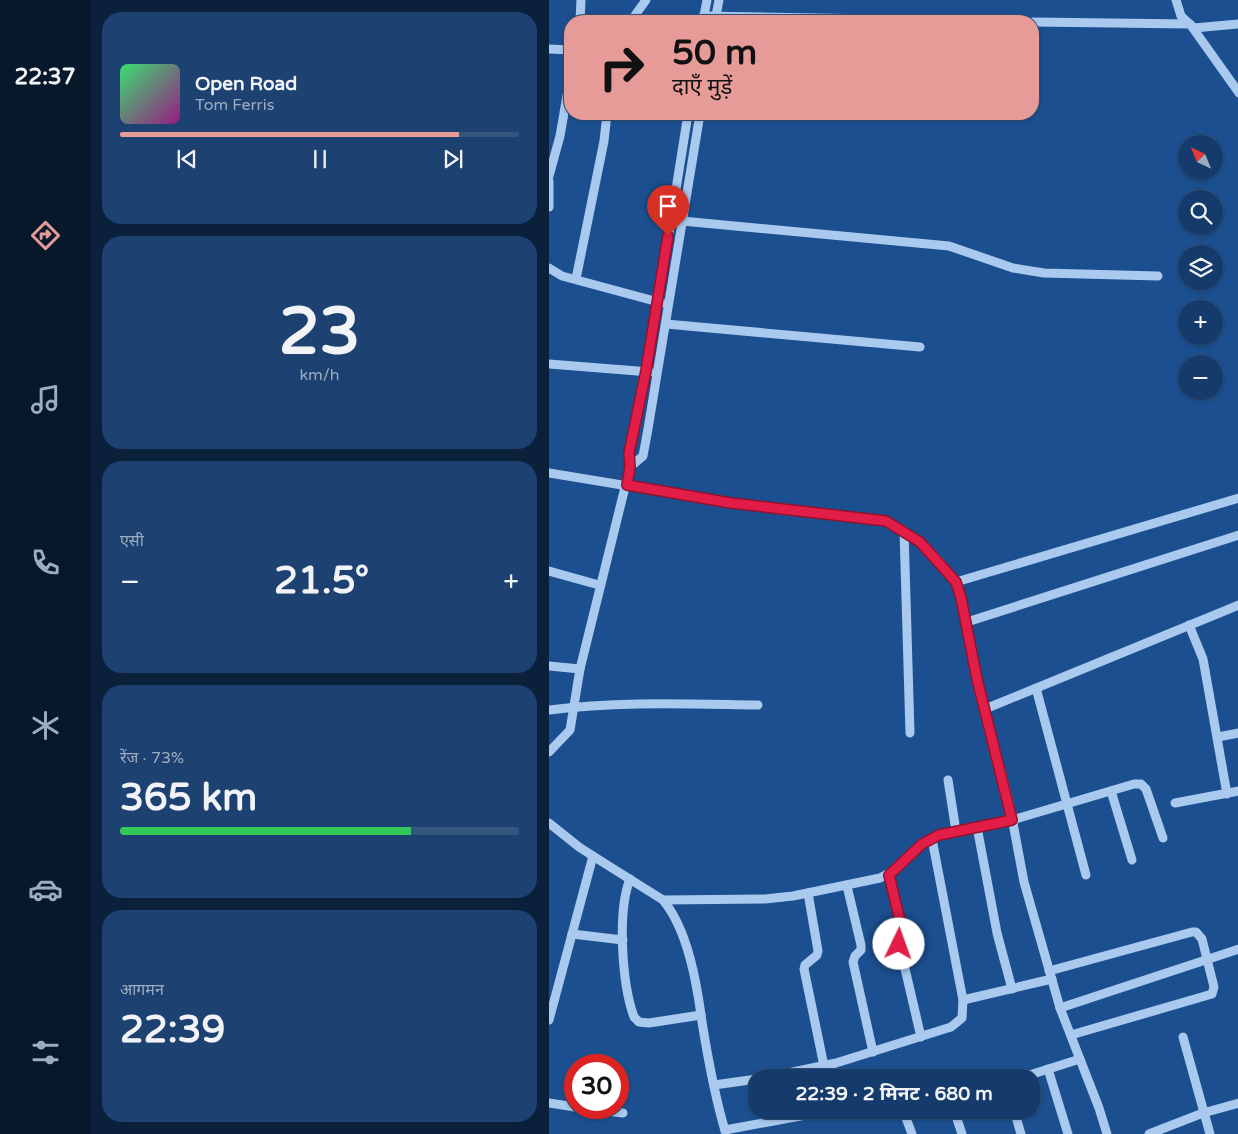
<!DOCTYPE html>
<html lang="hi">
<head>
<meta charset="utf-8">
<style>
	body { margin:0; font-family:"Varela Round","Noto Sans Devanagari",sans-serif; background:#1d4271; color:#f1f3f6; height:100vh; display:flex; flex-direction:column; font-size:19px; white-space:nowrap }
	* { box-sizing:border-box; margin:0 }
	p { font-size:16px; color:#9dadc1 }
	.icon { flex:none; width:28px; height:28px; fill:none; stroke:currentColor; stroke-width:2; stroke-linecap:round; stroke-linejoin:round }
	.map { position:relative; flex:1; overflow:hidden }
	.panel { display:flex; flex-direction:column; gap:12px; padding:12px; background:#0b203b; width:459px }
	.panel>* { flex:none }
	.banner { position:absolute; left:15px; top:15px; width:475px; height:105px; border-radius:20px; box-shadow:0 1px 4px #0004,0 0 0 1px #33557e; background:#e69b98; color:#111; overflow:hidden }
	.needle { width:32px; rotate:317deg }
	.fabs { position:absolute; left:629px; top:135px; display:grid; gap:10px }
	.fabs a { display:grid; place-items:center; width:45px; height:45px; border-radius:50%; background:#143b6b; box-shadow:0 1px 4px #0004,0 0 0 1px #33557e; font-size:25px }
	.speed { position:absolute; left:15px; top:1054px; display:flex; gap:10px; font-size:25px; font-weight:700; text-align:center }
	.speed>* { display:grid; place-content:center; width:65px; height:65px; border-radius:50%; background:#143b6b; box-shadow:0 1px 4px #0004,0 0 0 1px #33557e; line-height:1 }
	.speed .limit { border:8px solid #d22; background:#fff; color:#111 }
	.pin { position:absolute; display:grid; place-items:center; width:42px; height:42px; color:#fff; margin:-51px -21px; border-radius:50% 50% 50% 0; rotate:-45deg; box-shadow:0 0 5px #0007 }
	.pin .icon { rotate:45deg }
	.me { position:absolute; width:55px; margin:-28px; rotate:3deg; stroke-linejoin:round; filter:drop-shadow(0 0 4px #0008) }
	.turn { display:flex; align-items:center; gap:18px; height:105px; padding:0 25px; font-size:22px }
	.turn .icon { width:65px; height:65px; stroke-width:2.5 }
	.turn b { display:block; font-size:35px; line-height:42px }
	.big { font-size:38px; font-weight:700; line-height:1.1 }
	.panel .widget { flex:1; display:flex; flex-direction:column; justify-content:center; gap:8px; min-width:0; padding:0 18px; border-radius:20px; background:#1d4271 }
	.panel .dial { align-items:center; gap:0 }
	.dial b { font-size:65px; line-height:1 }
	.song { display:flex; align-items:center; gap:15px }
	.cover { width:60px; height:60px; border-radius:8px; background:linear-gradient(135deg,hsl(140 70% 55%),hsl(310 70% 35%)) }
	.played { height:5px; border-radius:2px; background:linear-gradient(90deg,#e69b98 85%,#33557e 85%) }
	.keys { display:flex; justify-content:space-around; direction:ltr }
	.heat { display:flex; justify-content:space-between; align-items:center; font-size:28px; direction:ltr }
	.charge { height:8px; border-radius:4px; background:linear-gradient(90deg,#34c759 73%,#33557e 0) }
	.trip { position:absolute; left:199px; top:1069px; width:292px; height:50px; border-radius:20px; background:#143b6b; box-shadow:0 1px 4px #0004,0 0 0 1px #33557e; font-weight:700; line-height:50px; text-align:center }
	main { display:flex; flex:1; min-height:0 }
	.menu { display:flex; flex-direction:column; width:90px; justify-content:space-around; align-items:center; background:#08182b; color:#9dadc1 }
	.menu .icon { width:35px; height:35px }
	.menu .selected { color:#e69b98 }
	.menu b { font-size:22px; color:#f1f3f6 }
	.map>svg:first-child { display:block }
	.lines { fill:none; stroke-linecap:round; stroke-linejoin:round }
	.minor { stroke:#a9c9ee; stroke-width:9 }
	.route-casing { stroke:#92132f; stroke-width:12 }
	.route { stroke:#e11d48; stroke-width:9 }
</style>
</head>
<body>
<main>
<nav class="menu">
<b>22:37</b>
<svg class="icon selected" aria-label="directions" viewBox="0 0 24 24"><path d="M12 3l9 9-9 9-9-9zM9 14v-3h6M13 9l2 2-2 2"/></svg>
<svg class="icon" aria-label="music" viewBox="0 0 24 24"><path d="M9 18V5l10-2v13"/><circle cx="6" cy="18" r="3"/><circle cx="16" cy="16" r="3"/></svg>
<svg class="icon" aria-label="phone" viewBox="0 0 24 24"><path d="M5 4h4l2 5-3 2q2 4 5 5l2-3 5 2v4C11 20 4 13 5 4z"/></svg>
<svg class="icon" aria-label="climate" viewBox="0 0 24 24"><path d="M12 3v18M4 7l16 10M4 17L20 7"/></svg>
<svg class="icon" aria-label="car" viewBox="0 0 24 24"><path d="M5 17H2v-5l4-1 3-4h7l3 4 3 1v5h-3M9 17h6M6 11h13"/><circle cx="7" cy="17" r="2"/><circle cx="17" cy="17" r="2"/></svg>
<svg class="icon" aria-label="filters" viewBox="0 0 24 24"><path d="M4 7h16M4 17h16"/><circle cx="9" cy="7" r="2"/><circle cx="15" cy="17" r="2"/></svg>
</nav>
<section class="panel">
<div class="widget">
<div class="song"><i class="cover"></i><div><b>Open Road</b><p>Tom Ferris</p></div></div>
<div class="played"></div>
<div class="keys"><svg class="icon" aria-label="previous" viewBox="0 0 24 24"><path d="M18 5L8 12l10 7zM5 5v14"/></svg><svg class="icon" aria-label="pause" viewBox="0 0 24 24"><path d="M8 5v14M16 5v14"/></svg><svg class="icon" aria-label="next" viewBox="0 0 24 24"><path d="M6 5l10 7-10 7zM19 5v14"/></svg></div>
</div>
<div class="widget dial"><b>23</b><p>km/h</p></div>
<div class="widget"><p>एसी</p>
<div class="heat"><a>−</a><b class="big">21.5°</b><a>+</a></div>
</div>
<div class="widget"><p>रेंज · 73%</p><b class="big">365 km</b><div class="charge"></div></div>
<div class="widget"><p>आगमन</p><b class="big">22:39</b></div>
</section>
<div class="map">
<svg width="690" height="1134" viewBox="0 0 690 1134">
	<rect width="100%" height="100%" fill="#1b4f8f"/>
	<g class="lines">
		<g class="minor">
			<polyline points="627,0 632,16 645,28 690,24"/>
			<polyline points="154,16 441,21"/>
			<polyline points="31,21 32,0"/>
			<polyline points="82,21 97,0"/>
			<polyline points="154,21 158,0"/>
			<polyline points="166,21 170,0"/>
			<polyline points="484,22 641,24 690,93"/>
			<polyline points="0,49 21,50"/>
			<polyline points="0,176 11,136 21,78"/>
			<polyline points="0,181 0,207"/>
			<polyline points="133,221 400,246 464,268 495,273 609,276"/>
			<polyline points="0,268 13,276 113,303"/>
			<polyline points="27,279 55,141 58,114"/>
			<polyline points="117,324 371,347"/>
			<polyline points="0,364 101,372"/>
			<polyline points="81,467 94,456 99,429 151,114"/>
			<polyline points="0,473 182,503 337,521 371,542 391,562 407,582 412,598 428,679 460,802 475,882 511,1008 550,1108 558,1134"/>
			<polyline points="355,531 361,733"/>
			<polyline points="0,571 50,585"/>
			<polyline points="407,582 690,498"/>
			<polyline points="418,622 690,535"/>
			<polyline points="640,625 654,659 678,794"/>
			<polyline points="0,666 31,669"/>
			<polyline points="487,688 537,875"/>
			<polyline points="436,709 690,605"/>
			<path d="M0,710C69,701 139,704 209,705"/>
			<polyline points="669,737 690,733"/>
			<polyline points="0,752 21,730 31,669 81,467 80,453 109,302 139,114"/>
			<polyline points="399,780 407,831"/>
			<polyline points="562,791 583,860"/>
			<polyline points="626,803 690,791"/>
			<polyline points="0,823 30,847 44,856 0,1020"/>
			<polyline points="428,827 448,933 463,989"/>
			<path d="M44,856L114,900C139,930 148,984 153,1022C159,1059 166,1098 177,1134"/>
			<polyline points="340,875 353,929 350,943 372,1037"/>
			<path d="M81,879C68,912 73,984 85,1017L90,1022L100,1023L152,1015"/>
			<polyline points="298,886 312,945 312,950 306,956 304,962 324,1052"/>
			<polyline points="259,893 269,951 268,955 256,965 255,969 275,1066"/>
			<polyline points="114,900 216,899 244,896 331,878 348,869 373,845 391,835 463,820 585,784 592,784 597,789 614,838"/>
			<polyline points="23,934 74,940"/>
			<polyline points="500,971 643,932 647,932 653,939 665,987 663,994 522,1035"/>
			<polyline points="414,1000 503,979"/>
			<polyline points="511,1008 690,949"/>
			<polyline points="634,1037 661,1134"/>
			<polyline points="499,1069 519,1134"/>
			<polyline points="215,1078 287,1063 402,1027 413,1018 414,1000 383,839"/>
			<polyline points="471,1078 531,1059"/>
			<polyline points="165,1085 208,1079"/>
			<polyline points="0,1103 26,1107"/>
			<polyline points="33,1108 74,1113"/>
			<polyline points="354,1110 363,1134"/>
			<polyline points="405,1110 413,1134"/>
			<polyline points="465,1110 472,1134"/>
			<polyline points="356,1114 368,1110"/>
			<polyline points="176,1130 284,1110"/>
			<polyline points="600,1134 654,1113 690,1103"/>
		</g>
	</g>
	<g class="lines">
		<defs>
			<polyline id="route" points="119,236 97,371 80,453 81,467 78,485 182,503 337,521 371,542 407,582 412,598 428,679 463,820 390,835 373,844 340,875 353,929 350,944"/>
		</defs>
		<use href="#route" class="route-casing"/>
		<use href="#route" class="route"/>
	</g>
</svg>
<div class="fabs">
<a><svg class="needle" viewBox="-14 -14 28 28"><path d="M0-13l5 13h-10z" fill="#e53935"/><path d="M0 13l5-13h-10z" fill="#9dadc1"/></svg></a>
<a><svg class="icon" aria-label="search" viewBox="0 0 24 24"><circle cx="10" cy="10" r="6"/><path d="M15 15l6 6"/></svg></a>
<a><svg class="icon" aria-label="layers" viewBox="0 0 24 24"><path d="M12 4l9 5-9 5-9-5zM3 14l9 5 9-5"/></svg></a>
<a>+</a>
<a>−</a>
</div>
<div class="speed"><div class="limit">30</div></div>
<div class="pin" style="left:119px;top:236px;background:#d93025"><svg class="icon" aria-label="arrive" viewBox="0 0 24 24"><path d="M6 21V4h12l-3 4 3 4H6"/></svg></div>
<svg class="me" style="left:350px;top:944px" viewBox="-20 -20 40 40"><circle r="19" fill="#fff"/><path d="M0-13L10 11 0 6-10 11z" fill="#e11d48"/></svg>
<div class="trip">22:39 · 2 मिनट · 680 m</div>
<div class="banner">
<div class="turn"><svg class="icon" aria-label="right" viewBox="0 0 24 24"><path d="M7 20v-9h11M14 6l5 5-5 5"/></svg><div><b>50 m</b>दाएँ मुड़ें</div></div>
</div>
</div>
</main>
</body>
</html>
